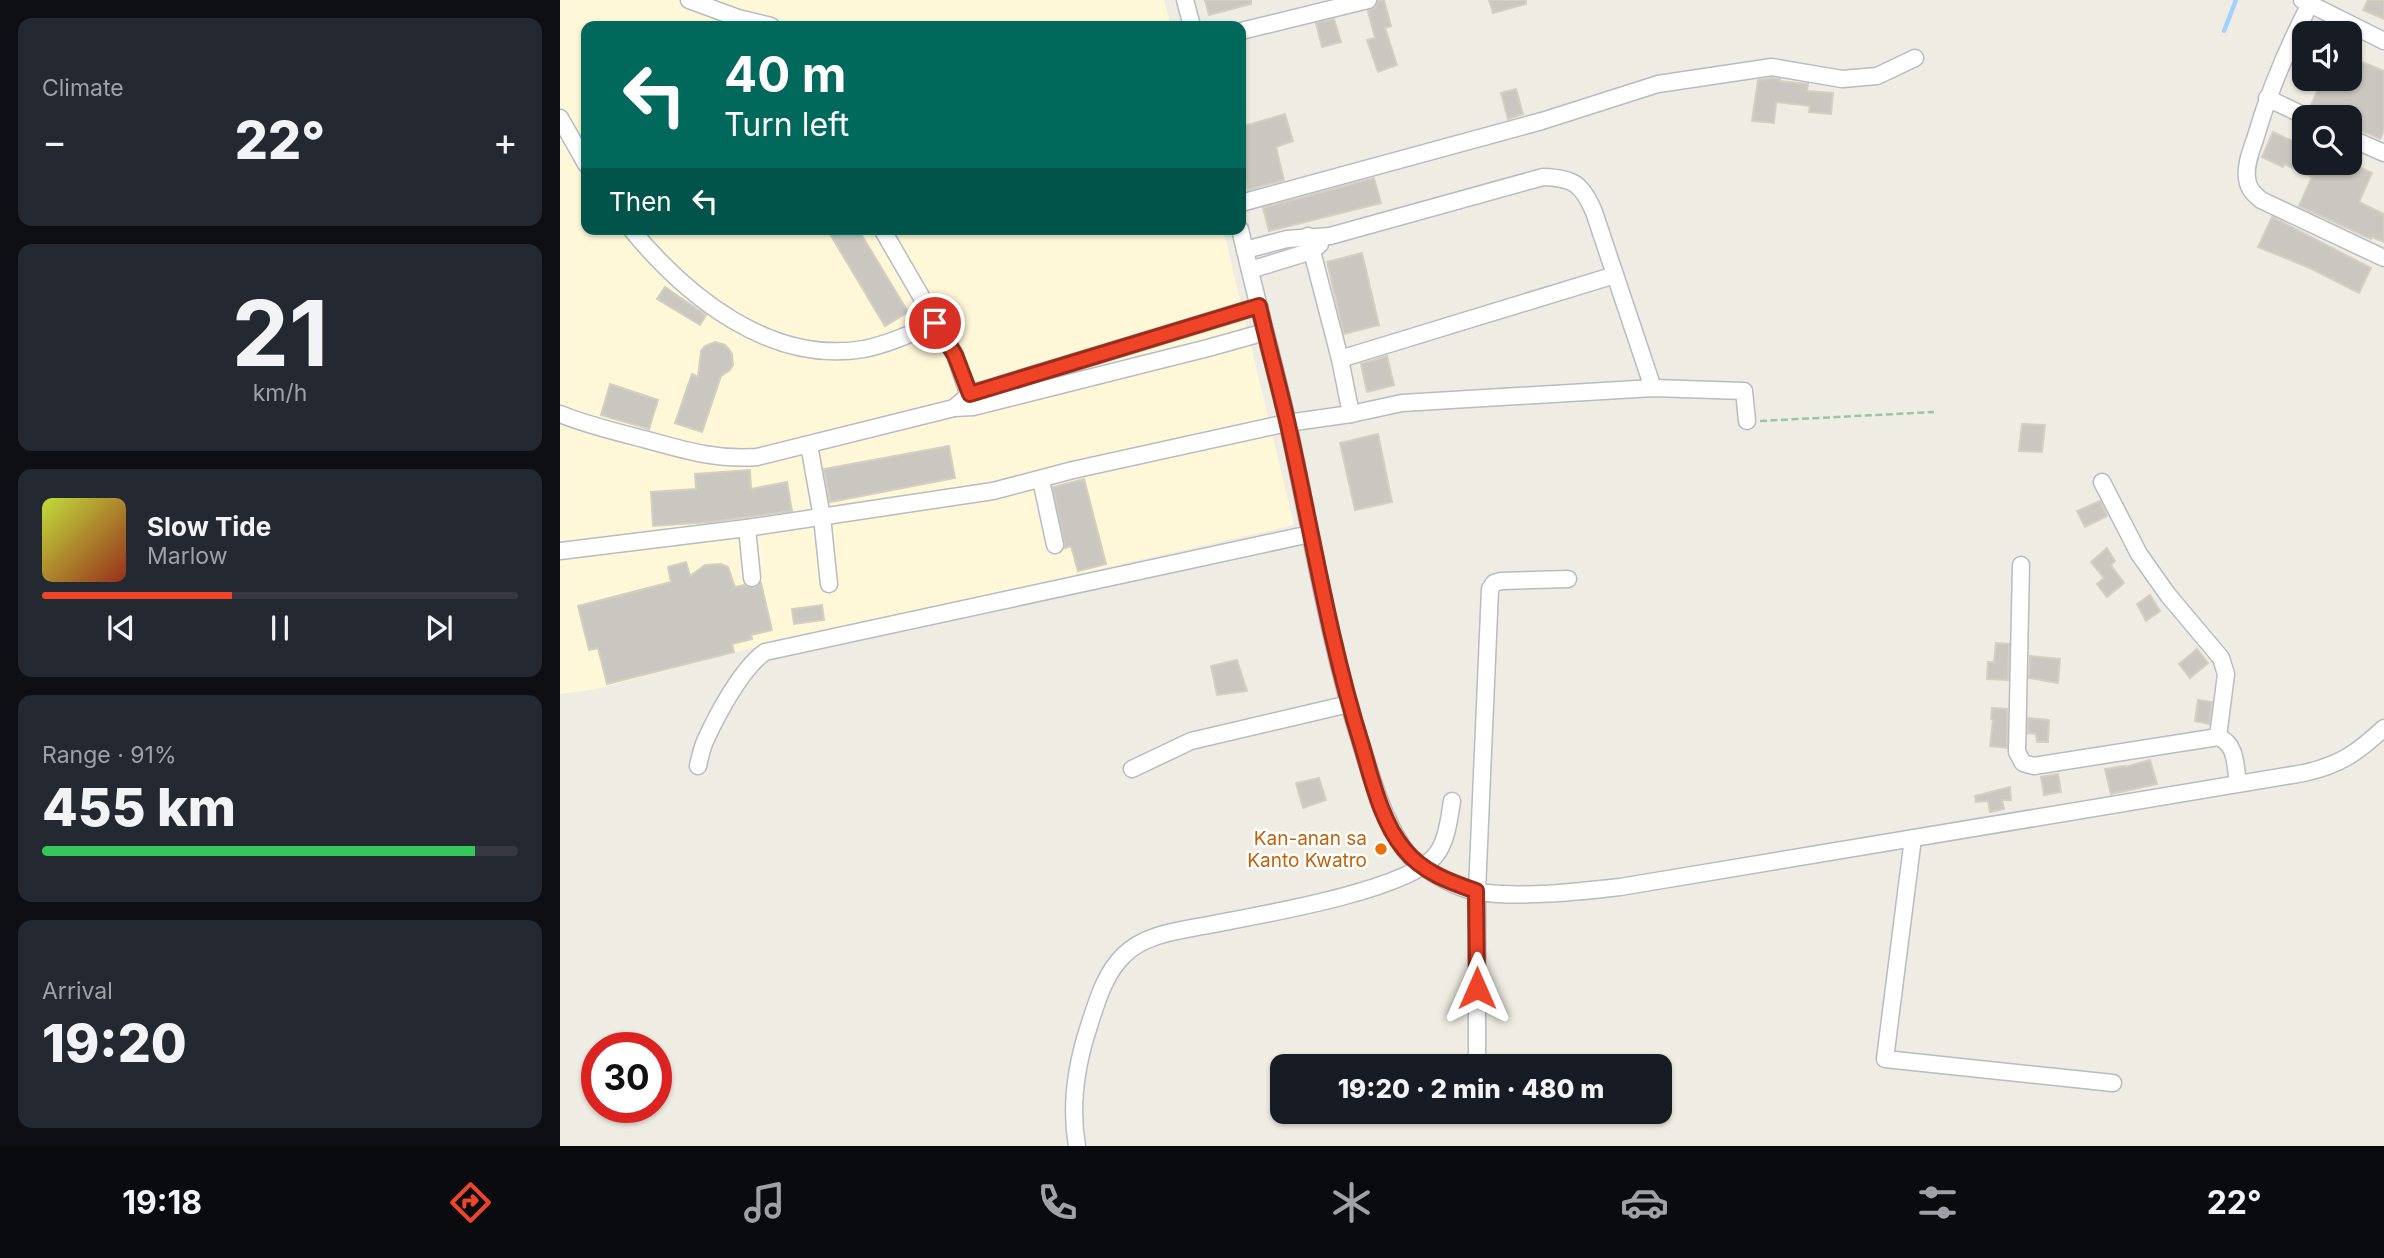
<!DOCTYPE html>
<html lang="en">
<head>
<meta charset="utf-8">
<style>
	body { margin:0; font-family:Inter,sans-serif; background:#242831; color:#f1f3f6; height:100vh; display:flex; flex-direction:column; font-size:26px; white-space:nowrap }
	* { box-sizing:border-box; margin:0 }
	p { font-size:23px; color:#9ea1a6 }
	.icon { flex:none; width:38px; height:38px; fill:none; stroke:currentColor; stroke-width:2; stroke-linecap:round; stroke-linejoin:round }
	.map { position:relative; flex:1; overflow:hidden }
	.drawer { display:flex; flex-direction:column; gap:18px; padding:18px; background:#0d0f14; width:560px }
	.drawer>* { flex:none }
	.guide { position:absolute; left:21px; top:21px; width:665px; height:214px; border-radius:14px; box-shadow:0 2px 5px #0004; background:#00695c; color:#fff; overflow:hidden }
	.controls { position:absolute; left:1732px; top:21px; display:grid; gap:14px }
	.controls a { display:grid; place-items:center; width:70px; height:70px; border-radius:14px; background:#171b24; box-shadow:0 2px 5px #0004; font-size:35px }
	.speed { position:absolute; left:21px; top:1032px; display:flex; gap:14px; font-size:35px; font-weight:700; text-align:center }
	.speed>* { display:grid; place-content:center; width:91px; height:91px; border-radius:50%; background:#171b24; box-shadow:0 2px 5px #0004; line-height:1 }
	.speed .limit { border:10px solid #d22; background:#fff; color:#111 }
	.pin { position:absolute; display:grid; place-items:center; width:60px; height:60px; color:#fff; margin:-30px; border:4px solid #fff; border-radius:50%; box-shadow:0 2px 7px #0007 }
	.me { position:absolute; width:77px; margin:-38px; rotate:0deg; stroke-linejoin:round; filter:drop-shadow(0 0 5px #0008) }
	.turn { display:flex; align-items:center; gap:24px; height:147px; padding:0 28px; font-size:32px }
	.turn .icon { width:91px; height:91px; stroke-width:2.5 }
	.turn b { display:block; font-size:49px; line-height:60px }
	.then { display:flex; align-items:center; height:66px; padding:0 28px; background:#0003; gap:14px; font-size:26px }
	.big { font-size:52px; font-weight:800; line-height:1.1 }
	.drawer .card { flex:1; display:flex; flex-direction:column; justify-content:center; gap:10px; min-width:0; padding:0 24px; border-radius:14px; background:#242831 }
	.drawer .dial { align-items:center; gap:0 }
	.dial b { font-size:91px; line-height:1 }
	.song { display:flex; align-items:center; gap:21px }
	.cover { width:84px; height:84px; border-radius:10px; background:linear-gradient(135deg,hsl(70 70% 55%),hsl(10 70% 35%)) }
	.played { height:7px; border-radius:4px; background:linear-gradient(90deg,#ef4428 40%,#363941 40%) }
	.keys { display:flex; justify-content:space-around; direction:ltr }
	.heat { display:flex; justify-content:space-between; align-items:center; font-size:38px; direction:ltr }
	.charge { height:10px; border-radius:5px; background:linear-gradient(90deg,#34c759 91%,#363941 0) }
	.trip { position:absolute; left:710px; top:1054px; width:402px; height:70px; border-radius:14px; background:#171b24; box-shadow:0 2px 5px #0004; font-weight:800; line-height:70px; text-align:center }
	.tab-bar { display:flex; height:112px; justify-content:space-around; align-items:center; background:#090b0e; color:#9ea1a6 }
	.tab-bar .icon { width:49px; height:49px }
	.tab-bar .current { color:#ef4428 }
	.tab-bar b { font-size:32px; color:#f1f3f6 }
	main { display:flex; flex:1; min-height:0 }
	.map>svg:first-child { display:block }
	.commercial { fill:#fff8d8 }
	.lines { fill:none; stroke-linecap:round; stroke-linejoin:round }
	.stream { stroke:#a3d1ff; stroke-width:4.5 }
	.building { fill:#c9c7c0; stroke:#d4cfc1; stroke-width:2 }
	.minor-casing { stroke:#b8bbc0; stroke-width:19 }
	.path { stroke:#96c6a6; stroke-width:2.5; stroke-dasharray:7 3.5; stroke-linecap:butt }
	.minor { stroke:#fff; stroke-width:16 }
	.route-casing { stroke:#9b2c1a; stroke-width:18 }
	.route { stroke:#ef4428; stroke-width:12 }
	.food-dot { fill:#e8710a; stroke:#fff; stroke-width:2.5 }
	.labels { text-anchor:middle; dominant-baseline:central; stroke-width:5; stroke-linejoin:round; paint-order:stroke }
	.food-label { font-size:19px; fill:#c56008; stroke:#fff; text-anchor:end }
</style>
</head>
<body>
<main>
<section class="drawer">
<div class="card"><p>Climate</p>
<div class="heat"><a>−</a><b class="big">22°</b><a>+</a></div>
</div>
<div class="card dial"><b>21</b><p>km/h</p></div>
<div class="card">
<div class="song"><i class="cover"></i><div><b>Slow Tide</b><p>Marlow</p></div></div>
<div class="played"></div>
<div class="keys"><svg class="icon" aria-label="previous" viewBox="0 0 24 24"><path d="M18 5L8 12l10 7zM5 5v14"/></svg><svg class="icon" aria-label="pause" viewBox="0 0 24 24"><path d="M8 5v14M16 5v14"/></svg><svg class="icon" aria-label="next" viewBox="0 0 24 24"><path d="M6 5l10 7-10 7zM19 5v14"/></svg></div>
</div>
<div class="card"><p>Range · 91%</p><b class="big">455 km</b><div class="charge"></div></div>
<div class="card"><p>Arrival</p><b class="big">19:20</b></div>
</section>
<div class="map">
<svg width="1824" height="1146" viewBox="0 0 1824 1146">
	<rect width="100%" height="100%" fill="#efede3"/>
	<polygon class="commercial" points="0,0 604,0 611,26 26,26 26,229 663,229 734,525 196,647 36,689 0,694"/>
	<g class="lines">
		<polyline class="stream" points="1664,31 1676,0"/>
	</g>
	<g class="building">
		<polygon points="645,0 691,0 691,4 649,15"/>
		<polygon points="818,0 824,0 831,26 825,28 837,65 818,72 807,40 815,38 808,11 816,7"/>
		<polygon points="929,0 966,0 966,4 933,13"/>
		<polygon points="1808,0 1824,0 1824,19 1803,10"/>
		<polygon points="774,19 781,42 762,47 756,23"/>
		<polygon points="1790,57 1824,71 1824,131 1820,139 1790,125 1790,117 1770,117 1750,107 1763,79 1790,79"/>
		<polygon points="1212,78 1220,79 1220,81 1248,84 1247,91 1273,93 1271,114 1249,112 1250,106 1216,102 1214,123 1192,121 1198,80"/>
		<polygon points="956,89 963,114 948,119 941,93"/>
		<polygon points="725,114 733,141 716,147 724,180 688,190 681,161 681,127"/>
		<polygon points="1713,132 1745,147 1745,163 1791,163 1812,173 1799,202 1824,214 1824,242 1812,237 1811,239 1739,206 1752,177 1724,164 1723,167 1702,157"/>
		<polygon points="814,178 821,203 709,231 703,208"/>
		<polygon points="1712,217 1811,268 1799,293 1750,268 1698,247"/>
		<polygon points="267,229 298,229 348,312 325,326"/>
		<polygon points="802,253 819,325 784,334 767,262"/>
		<polygon points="105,287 146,315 140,325 97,299"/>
		<polygon points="155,342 165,345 169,349 172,354 173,365 170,370 161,376 142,432 115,423 132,374 138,377 141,351 145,346"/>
		<polygon points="827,356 834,385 807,392 801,364"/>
		<polygon points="50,384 98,400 89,429 41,415"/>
		<polygon points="1462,424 1485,425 1482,452 1459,451"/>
		<polygon points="818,434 832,502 795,510 780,443"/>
		<polygon points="389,446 395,478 270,502 264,469"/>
		<polygon points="190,470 191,489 227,482 232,511 150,522 93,526 91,492 136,489 135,474"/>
		<polygon points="524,479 546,564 518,571 511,546 505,548 493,487"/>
		<polygon points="1540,501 1547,516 1525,527 1517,511"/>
		<polygon points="1547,548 1555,561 1551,565 1564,583 1547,597 1537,584 1544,578 1531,562"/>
		<polygon points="126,562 130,576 145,565 161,564 168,567 175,587 184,585 194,588 201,583 212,630 191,635 192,639 172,644 174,652 47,684 38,648 29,650 18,606 111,582 108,567"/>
		<polygon points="1590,595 1600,611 1586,621 1577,604"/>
		<polygon points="262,605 264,620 234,624 232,609"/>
		<polygon points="1436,643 1449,644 1448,680 1427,679 1428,662 1434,662"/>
		<polygon points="1637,649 1648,663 1630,678 1619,664"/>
		<polygon points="1470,656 1500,659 1498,683 1469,678"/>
		<polygon points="677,660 687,691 657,695 651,666"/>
		<polygon points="1638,700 1652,702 1649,724 1635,721"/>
		<polygon points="1432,708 1447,709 1447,748 1430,746 1433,720 1431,719"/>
		<polygon points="1468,718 1489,720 1488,742 1477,742 1476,734 1468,733"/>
		<polygon points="1590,760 1597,784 1551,794 1545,769 1565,766 1565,767"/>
		<polygon points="1498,774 1501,792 1484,795 1481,777"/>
		<polygon points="759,778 766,800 743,808 736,783"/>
		<polygon points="1450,787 1451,800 1442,800 1444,809 1430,812 1428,801 1416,802 1415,796"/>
	</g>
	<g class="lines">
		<defs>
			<g id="minor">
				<polyline points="129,0 178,18 211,26"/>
				<polyline points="625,0 632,26"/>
				<polyline points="1742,0 1824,41"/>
				<path d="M1752,0C1729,44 1710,88 1696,136C1692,149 1685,164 1687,178C1688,189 1694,194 1701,200L1824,258"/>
				<polyline points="681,31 808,0"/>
				<polyline points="1707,98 1747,117"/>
				<polyline points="0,118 26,164"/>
				<polyline points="1790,138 1824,153"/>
				<polyline points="681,203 982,121 1098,84 1212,67 1282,79 1317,76 1355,58"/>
				<path d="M71,229C126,296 210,365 304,349C329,344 352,333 375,323"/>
				<polyline points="322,229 395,355 412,404"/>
				<path d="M680,229C695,295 713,359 728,424C751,531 768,639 801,744C812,779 822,815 842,846C847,854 857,863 865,868C880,878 900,889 918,892C962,898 1016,892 1060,887L1744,773C1780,765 1797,753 1824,728"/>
				<polyline points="748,236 780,359 791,414"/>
				<path d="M685,250L727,239L770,236L983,177C1014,178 1022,184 1034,212L1093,388"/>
				<polyline points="690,270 752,251 760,244"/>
				<polyline points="780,359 1055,275"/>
				<polyline points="394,408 410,394 699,306"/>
				<path d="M0,414C27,425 56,432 84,439C124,450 155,460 197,457L394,408L413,407L648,348L705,332"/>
				<polyline points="249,445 262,517 269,584"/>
				<polyline points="481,480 495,545"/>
				<polyline points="1542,482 1579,554 1608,595 1661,658 1666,674 1658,737"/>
				<polyline points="187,528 192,578"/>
				<polyline points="0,551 187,528 433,491 513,470 727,423 791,414 842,403 1093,388 1184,391 1187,421"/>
				<path d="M1461,565L1457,752L1463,763L1474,766L1658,737C1677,744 1675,766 1678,783"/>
				<path d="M138,766C140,757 142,747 146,739C158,713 182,668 205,652L750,534"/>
				<polyline points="572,769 631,741 789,704"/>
				<polyline points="1353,838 1325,1059 1553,1083"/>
				<polyline points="917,1060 917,891 930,589 934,583 941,581 1008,579"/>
				<path d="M517,1146C510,1105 516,1065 529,1026C537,1001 545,973 564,955C584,935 616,931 643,926C693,916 844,892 875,856C887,842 889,819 892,801"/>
			</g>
		</defs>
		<use href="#minor" class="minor-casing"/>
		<polyline class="path" points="1200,421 1374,412"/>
		<use href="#minor" class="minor"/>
	</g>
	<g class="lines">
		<defs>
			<path id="route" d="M375,323L395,355L410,394L699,306C708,346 719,385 728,425C752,532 769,641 802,746C812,780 821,821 844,849C862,872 890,882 916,891L917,988"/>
		</defs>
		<use href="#route" class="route-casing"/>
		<use href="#route" class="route"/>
	</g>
	<circle class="food-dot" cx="821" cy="849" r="7"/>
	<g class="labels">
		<g class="food-label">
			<text x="807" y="838">Kan-anan sa<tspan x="807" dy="22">Kanto Kwatro</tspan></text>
		</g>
	</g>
</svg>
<div class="controls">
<a><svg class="icon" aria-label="sound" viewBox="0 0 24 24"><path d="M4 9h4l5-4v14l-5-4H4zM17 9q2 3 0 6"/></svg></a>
<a><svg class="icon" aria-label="search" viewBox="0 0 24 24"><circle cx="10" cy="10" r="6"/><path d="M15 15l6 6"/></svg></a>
</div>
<div class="speed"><div class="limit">30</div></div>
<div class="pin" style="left:375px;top:323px;background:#d93025"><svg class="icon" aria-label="arrive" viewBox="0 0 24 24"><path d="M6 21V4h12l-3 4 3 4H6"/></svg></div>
<svg class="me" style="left:917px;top:988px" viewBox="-20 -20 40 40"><path d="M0-17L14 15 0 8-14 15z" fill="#ef4428" stroke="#fff" stroke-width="4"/></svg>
<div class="trip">19:20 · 2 min · 480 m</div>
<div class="guide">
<div class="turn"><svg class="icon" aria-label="left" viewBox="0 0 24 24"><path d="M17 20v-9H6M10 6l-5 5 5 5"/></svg><div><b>40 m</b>Turn left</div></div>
<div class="then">Then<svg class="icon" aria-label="left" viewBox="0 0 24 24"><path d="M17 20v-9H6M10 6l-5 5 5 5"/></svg></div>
</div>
</div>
</main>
<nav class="tab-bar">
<b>19:18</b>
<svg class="icon current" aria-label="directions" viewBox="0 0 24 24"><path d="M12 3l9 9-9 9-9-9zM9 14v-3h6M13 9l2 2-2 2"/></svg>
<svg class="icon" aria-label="music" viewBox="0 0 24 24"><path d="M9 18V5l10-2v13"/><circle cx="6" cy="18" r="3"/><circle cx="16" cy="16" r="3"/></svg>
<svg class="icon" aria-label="phone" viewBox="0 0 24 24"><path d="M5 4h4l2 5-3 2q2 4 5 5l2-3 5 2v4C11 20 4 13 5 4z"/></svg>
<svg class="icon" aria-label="climate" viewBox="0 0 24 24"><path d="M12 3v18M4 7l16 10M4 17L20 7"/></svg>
<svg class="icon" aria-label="car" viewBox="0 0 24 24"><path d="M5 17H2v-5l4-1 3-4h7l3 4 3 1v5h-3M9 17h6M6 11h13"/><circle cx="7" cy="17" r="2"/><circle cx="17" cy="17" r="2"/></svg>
<svg class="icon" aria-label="filters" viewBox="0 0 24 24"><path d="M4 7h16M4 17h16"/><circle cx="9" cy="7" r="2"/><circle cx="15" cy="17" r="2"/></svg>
<b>22°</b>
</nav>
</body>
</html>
